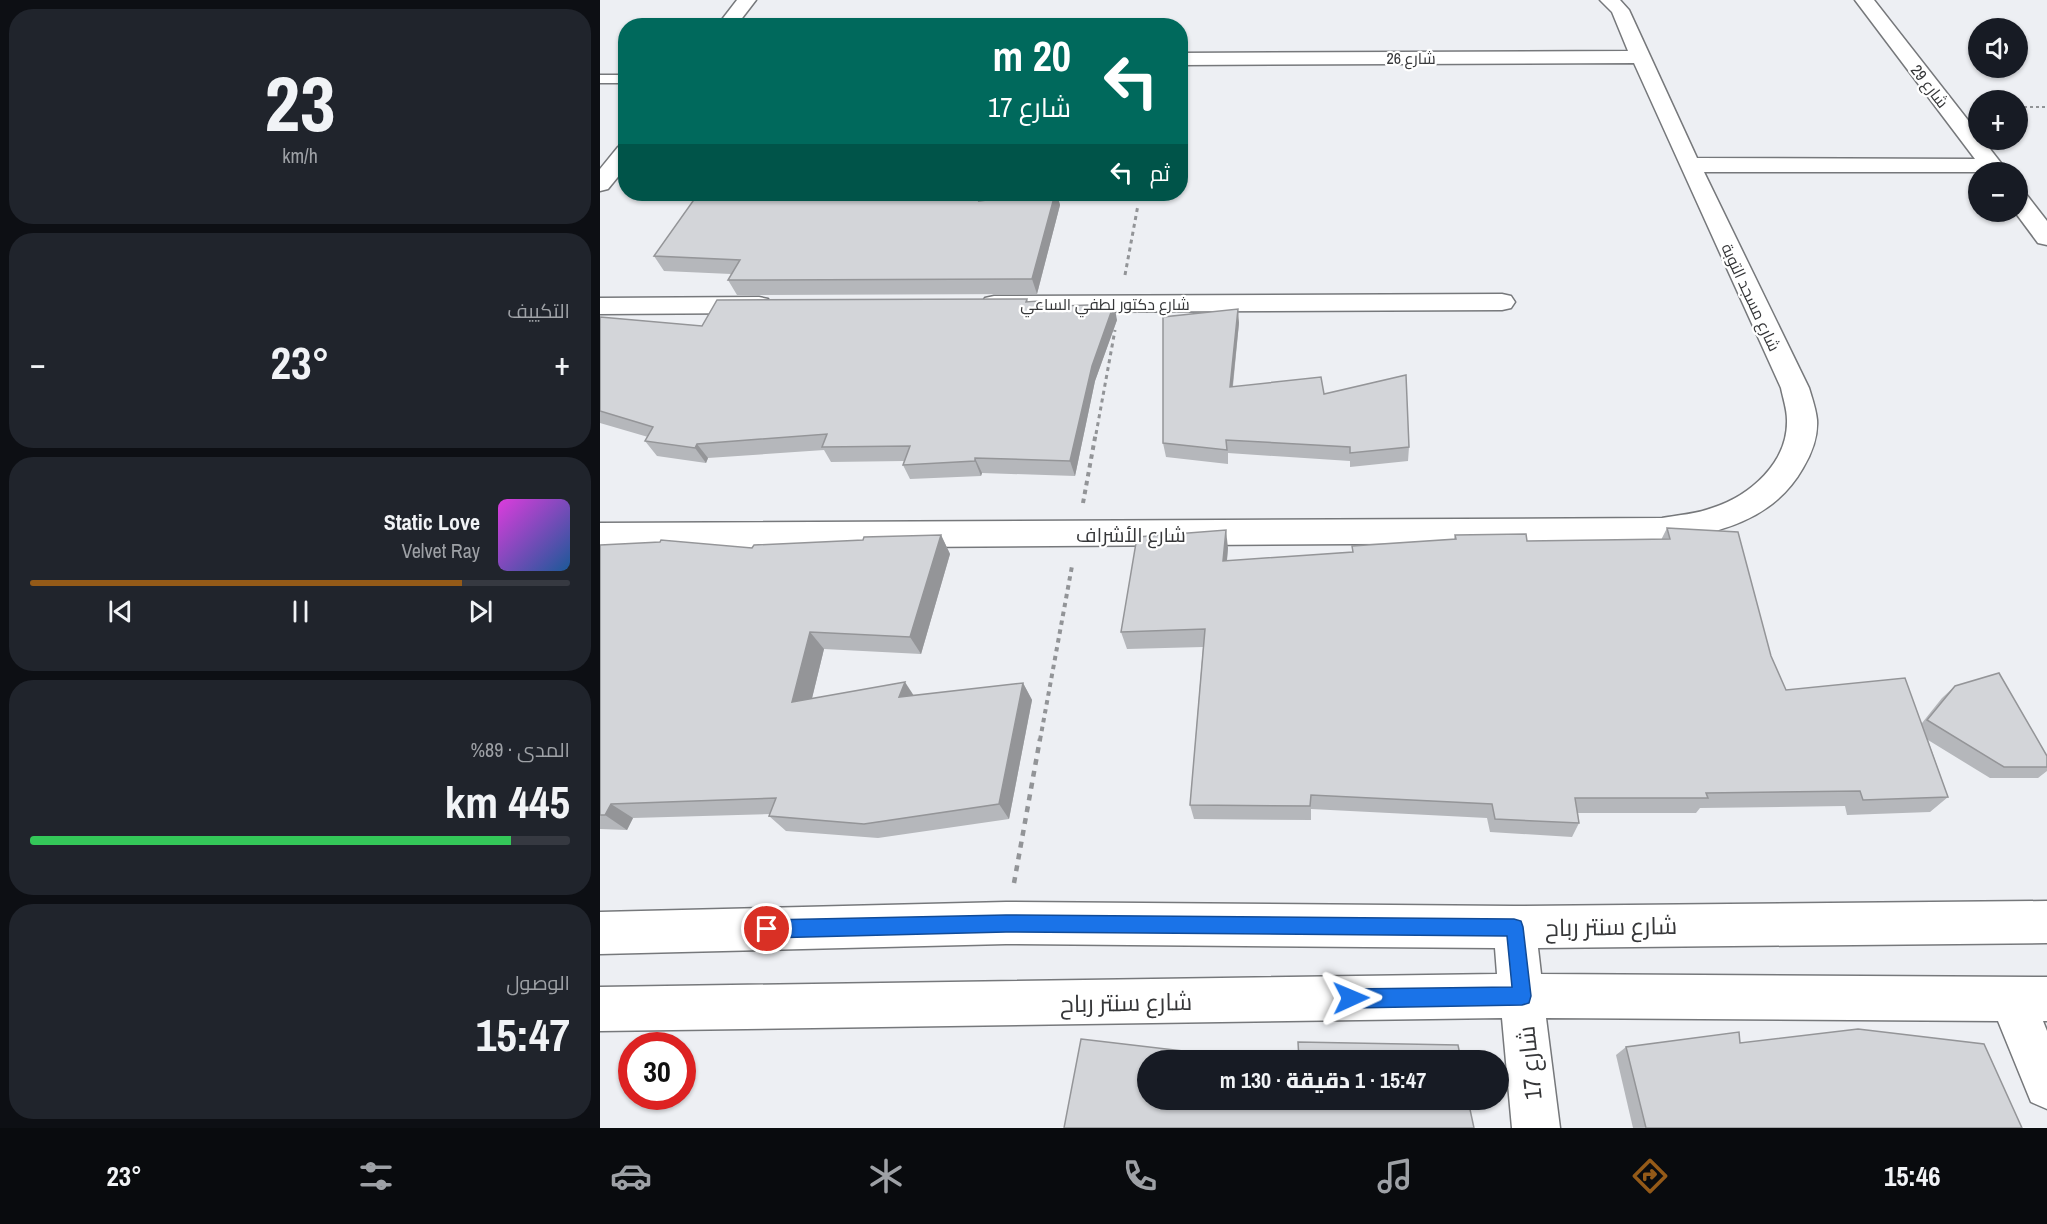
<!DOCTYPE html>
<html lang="ar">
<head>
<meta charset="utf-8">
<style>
	body { margin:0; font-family:"Archivo Narrow",Cairo,sans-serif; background:#20242c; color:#f1f3f6; direction:rtl; height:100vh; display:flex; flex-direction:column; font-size:22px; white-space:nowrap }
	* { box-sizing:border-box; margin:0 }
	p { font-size:20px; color:#9ea1a6 }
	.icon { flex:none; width:33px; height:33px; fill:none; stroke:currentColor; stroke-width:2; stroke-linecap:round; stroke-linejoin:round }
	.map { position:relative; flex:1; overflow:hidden; direction:ltr }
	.drawer { display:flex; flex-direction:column; gap:9px; padding:9px; background:#0d0f14; width:600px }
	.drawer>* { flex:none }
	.guide { position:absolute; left:18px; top:18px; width:570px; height:183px; border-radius:24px; box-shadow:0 2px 4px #0004; direction:rtl; background:#00695c; color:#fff; overflow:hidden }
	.buttons { position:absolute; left:1368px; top:18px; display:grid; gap:12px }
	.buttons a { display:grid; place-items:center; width:60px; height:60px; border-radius:50%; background:#171b24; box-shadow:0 2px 4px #0004; font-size:30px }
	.speed { position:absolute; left:18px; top:1032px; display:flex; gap:12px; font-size:30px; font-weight:700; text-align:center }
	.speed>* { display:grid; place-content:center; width:78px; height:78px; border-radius:50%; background:#171b24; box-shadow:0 2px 4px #0004; line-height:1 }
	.speed .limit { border:9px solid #d22; background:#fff; color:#111 }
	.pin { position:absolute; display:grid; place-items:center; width:51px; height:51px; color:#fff; margin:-26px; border:3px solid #fff; border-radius:50%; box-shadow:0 2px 6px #0007 }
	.me { position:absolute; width:66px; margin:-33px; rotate:89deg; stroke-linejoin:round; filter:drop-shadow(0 0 4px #0008) }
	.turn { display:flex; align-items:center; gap:21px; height:126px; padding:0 18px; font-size:27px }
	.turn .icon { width:78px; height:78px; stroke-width:2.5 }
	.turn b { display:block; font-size:42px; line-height:51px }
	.then { display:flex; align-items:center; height:57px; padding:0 18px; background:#0003; gap:12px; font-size:22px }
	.big { font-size:45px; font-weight:800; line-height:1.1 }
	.drawer .card { flex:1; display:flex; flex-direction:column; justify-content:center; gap:9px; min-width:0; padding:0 21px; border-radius:24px; background:#20242c }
	.drawer .dial { align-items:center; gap:0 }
	.dial b { font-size:78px; line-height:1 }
	.song { display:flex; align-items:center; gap:18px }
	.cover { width:72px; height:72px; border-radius:9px; background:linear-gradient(135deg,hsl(300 70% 55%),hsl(210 70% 35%)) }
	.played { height:6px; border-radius:3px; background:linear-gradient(90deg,#945a18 80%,#363941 80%) }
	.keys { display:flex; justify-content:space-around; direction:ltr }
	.heat { display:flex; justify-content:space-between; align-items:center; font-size:33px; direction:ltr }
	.charge { height:9px; border-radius:4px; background:linear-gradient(90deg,#34c759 89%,#363941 0) }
	.trip { position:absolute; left:537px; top:1050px; width:372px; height:60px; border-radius:30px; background:#171b24; box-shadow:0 2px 4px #0004; font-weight:800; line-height:60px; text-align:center; direction:rtl }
	.tabs { display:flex; height:96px; justify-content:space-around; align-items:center; background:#090b0e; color:#9ea1a6 }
	.tabs .icon { width:42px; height:42px }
	.tabs .on { color:#945a18 }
	.tabs b { font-size:27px; color:#f1f3f6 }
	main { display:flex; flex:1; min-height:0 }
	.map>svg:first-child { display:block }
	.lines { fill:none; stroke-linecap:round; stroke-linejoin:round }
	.lane-casing { stroke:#76787b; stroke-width:3 }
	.street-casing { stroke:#76787b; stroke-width:3 }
	.path-far3 { stroke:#929497; stroke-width:2; stroke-dasharray:3 3; stroke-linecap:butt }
	.path-far2 { stroke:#929497; stroke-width:3; stroke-dasharray:4 4; stroke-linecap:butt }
	.path-far1 { stroke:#929497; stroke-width:4; stroke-dasharray:4.5 4.5; stroke-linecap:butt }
	.path { stroke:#929497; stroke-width:4.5; stroke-dasharray:6 6; stroke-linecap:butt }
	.lane { fill:#fff; fill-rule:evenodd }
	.street { fill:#fff; fill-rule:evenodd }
	.wall { fill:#b5b7bb }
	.shaded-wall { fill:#949598 }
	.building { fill:#d3d5d9; stroke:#949598; stroke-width:1.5 }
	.route { fill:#1a73e8; stroke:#114b97; stroke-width:1.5 }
	.labels { text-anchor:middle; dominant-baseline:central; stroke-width:4.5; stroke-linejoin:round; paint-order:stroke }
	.far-street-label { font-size:16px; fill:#363739; stroke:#fff }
	.street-label { font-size:20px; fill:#363739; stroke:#fff }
	.near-street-label { font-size:24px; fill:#363739; stroke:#fff }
</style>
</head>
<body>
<main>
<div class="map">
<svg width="1447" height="1128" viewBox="0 0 1447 1128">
	<rect width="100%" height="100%" fill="#edeff3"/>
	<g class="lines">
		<defs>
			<rect id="lane" x="0" y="75" width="26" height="8"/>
			<g id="street">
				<polygon points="137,0 156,0 136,26 117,26"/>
				<path d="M1000,0H1020L1029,10L1097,158L1375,159L1255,0H1274L1378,133V140H1383L1408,172H1104L1209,388C1212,398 1216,409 1217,420C1218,437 1212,453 1203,468C1173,521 1118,533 1062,542L0,549V523L1062,518C1079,515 1096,514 1112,508C1150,496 1188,463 1187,420C1187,409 1183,398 1181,388L1034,63L580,65V53L1028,51L1012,12Z"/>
				<polygon points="26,145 26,167 8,189 0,191 0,169 18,147"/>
				<polygon points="1418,192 1426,194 1447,221 1447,245 1438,243 1415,212 1418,212"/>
				<polygon points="902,294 911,296 915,302 911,308 902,310 394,312 385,310 381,304 385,298 394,296"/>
				<polygon points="159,297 168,299 172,305 168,311 159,313 0,314 0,298"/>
				<polygon points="1447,901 1447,943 938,948 941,974 1447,977 1447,1021 1443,1021 1447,1031 1447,1109 1431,1102 1398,1021 946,1018 960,1128 912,1128 902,1018 0,1031 0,987 897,974 895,948 406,944 0,954 0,912 406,902 914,906"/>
			</g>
		</defs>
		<use href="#lane" class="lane-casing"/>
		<use href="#street" class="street-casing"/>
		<polyline class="path-far3" points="1418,107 1447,107"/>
		<g class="path-far2">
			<polyline points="525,275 538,205"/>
			<polyline points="496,434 515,330"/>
		</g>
		<g class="path-far1">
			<polyline points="483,503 496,432"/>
			<polyline points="440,740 472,566"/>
		</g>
		<polyline class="path" points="414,883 440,739"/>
		<use href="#lane" class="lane"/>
		<use href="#street" class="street"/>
	</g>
	<g class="wall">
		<polygon points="98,194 158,194 157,195 240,196 242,199 389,200 432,194 457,194 460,205 437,294 137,295 128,280 131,274 64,271 54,256"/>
		<polygon points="427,299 428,302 438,301 439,306 517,320 495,381 475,476 382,473 381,476 310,479 303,465 304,461 231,462 224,450 108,458 106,463 57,456 45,441 48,437 0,423 0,317 102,326"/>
		<polygon points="639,323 633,386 724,394 809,447 808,461 750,467 750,461 628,453 628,464 566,457 563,443"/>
		<polygon points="1067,528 1171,656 1186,690 1322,723 1342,698 1355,686 1447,767 1447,771 1438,778 1390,778 1328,740 1348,797 1330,812 1247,815 1245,806 1100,808 1096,813 978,813 979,823 972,837 890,832 887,818 711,809 711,820 594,819 590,805 603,647 527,649 521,632 628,548 627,561 752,552 752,546 854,539 855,535 927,541 1061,540"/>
		<polygon points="341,535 350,554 321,654 224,649 212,698 314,696 423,683 432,700 409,819 278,838 186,831 169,816 170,814 33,818 27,830 0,829 0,545 152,548"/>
		<polygon points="1140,1043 1422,1128 1033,1128 1016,1055 1026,1047"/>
	</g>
	<g class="shaded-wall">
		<polygon points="139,194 158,194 146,210 137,195"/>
		<polygon points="382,194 387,194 389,201 379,201"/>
		<polygon points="455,194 457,194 460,205 437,294 432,279"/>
		<polygon points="514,304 517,320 495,381 475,476 470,461 492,366"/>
		<polygon points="638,309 639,323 631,401 630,387"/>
		<polygon points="97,444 108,458 106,463 95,448"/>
		<polygon points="375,458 382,473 381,476 375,461"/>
		<polygon points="626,530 628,548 625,579 623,561"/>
		<polygon points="341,535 350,554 321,654 310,637"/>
		<polygon points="210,632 224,649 207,719 192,702"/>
		<polygon points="305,682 316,699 299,697"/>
		<polygon points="423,683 432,700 409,819 399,804"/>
		<polygon points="11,804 33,818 27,830 5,815"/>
	</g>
	<g class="building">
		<polygon points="98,194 139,194 137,195 240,196 238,199 331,196 332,194 382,194 379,201 432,194 455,194 432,279 128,280 140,260 54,256"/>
		<polygon points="427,299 426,302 438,301 435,307 514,304 492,366 470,461 375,458 375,461 303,465 310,446 222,447 227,434 97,444 95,448 45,441 53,427 0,411 0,317 102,326 117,300"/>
		<polygon points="638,309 630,387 721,377 724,394 806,375 809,447 750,453 750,447 626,440 627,450 563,443 563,317"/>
		<polygon points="1067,528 1138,532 1171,656 1186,690 1305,678 1348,797 1263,800 1260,791 1106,793 1108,798 975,798 979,823 895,819 892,804 711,795 710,806 590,805 605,629 521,632 537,537 626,530 623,561 753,552 752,546 856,539 855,535 926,534 927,541 1070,539"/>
		<polygon points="341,535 310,637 210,632 192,702 305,682 299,697 423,683 399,804 264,824 169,816 176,798 11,804 5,815 0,815 0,545 60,542 61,540 152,548 154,545 263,540 264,537"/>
		<polygon points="1399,673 1447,756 1447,767 1404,767 1327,720 1355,686"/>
		<polygon points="1258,1029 1384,1044 1422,1128 1046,1128 1026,1047 1139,1032 1140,1043"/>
		<polygon points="481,1039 660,1060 548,1060 548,1100 868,1100 874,1128 464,1128"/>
		<polygon points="698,1042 858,1045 861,1060 699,1060"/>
	</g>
	<polygon class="route" points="406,915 914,919 921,921 923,927 931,996 929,1003 922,1005 751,1008 745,1005 742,998 745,992 751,989 912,987 907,936 406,932 167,938 161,935 158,929 161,923 167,920"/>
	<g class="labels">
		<g class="far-street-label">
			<text x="811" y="58">شارع 26</text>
			<text transform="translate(1330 86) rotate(52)">شارع 29</text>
			<text transform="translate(1151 297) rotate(65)">شارع مسجد التوبة</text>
			<text x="505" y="304">شارع دكتور لطفي الساعي</text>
		</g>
		<g class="street-label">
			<text x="531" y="534">شارع الأشراف</text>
		</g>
		<g class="near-street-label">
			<text transform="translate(1011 926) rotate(-1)">شارع سنتر رباح</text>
			<text transform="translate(526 1002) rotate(-1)">شارع سنتر رباح</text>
			<text transform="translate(929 1063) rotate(-96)">شارع 17</text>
		</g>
	</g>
</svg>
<div class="buttons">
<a><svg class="icon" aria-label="sound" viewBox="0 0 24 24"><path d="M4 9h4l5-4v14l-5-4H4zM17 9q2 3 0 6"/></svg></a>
<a>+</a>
<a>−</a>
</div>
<div class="speed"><div class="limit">30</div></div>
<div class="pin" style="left:167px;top:929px;background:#d93025"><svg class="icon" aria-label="arrive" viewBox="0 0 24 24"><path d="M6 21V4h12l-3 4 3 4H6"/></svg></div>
<svg class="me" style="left:751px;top:998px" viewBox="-20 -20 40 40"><path d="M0-17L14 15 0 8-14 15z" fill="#1a73e8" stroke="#fff" stroke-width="4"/></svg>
<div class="trip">15:47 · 1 دقيقة · 130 m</div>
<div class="guide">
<div class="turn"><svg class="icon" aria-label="left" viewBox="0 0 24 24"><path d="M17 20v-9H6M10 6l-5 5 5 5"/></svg><div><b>20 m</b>شارع 17</div></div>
<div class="then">ثم<svg class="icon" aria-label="left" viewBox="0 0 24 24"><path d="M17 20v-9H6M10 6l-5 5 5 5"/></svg></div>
</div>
</div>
<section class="drawer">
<div class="card dial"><b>23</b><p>km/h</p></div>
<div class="card"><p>التكييف</p>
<div class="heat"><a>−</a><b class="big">23°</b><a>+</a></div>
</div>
<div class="card">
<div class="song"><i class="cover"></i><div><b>Static Love</b><p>Velvet Ray</p></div></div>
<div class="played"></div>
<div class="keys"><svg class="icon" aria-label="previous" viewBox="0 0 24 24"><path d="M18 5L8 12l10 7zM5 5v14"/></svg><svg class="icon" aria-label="pause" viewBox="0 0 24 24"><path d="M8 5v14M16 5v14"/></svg><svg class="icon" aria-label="next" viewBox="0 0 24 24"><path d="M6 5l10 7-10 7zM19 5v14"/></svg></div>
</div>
<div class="card"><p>المدى · 89%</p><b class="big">445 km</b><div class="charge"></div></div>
<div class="card"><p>الوصول</p><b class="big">15:47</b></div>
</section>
</main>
<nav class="tabs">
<b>15:46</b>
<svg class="icon on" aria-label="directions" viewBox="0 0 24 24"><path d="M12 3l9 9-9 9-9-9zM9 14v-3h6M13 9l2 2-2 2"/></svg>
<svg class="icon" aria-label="music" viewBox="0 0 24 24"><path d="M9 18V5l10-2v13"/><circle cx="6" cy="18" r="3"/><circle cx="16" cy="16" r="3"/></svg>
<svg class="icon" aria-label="phone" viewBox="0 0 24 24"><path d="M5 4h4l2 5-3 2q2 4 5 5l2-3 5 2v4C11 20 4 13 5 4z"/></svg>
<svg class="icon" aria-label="climate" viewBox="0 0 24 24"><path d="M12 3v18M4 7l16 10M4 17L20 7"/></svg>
<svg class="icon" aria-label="car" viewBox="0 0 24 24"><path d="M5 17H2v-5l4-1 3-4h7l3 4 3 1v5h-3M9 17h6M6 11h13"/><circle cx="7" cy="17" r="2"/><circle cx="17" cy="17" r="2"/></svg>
<svg class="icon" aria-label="filters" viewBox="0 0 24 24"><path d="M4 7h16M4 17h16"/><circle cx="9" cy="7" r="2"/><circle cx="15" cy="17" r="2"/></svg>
<b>23°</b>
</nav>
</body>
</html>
